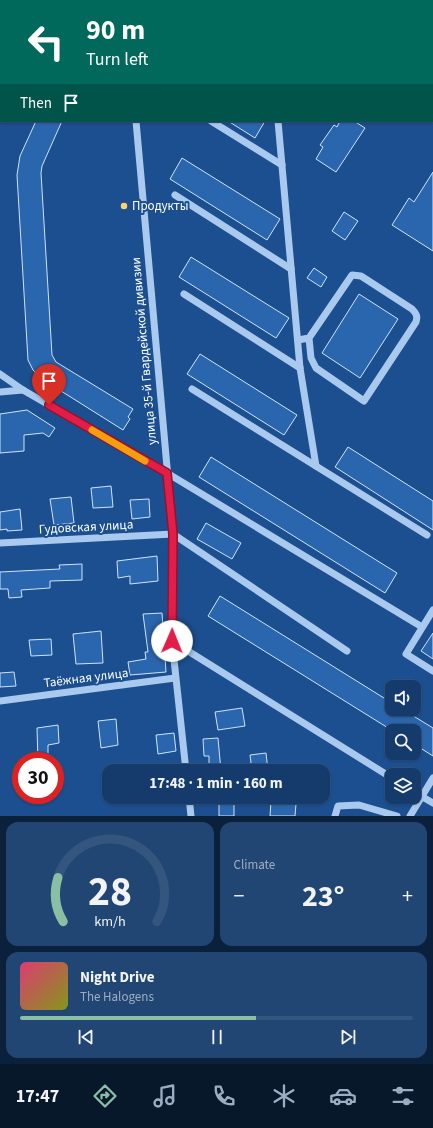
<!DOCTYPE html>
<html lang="en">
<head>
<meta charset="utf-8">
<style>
	body { margin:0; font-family:"Source Sans 3",sans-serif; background:#214673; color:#f1f3f6; height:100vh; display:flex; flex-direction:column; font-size:15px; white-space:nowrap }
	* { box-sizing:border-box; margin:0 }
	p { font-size:13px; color:#9dadc1 }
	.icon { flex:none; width:22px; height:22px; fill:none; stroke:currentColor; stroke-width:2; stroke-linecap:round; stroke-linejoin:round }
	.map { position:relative; height:816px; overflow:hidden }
	.panel { display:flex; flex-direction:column; gap:6px; padding:6px; background:#0b203b; flex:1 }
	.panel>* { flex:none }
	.top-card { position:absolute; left:0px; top:0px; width:433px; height:122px; box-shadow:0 1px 3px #0004,0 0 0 1px #33557e; background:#00695c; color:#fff; overflow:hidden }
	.controls { position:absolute; left:385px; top:680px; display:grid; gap:8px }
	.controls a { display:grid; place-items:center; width:36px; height:36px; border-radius:8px; background:#143b6b; box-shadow:0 1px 3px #0004,0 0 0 1px #33557e; font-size:20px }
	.speed { position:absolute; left:12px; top:752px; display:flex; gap:8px; font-size:20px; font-weight:700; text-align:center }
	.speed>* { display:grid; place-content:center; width:52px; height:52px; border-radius:50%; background:#143b6b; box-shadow:0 1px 3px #0004,0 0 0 1px #33557e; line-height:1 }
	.speed .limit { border:6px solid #d22; background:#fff; color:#111 }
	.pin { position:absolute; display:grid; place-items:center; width:34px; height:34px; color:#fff; margin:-41px -17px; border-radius:50% 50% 50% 0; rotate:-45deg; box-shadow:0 0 4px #0007 }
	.pin .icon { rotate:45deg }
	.me { position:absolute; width:44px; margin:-22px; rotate:1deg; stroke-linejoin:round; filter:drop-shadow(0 0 3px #0008) }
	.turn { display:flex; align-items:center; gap:14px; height:84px; padding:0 20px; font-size:18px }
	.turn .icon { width:52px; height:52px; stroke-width:2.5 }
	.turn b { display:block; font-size:28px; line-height:34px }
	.then { display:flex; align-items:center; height:38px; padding:0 20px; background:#0003; gap:8px; font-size:15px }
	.big { font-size:30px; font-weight:700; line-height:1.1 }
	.panel .tile { flex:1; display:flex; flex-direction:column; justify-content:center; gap:6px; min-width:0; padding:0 14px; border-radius:12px; background:#214673 }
	.panel .dial { align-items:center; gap:0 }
	.dial svg { height:104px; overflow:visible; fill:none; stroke:#33557e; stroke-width:7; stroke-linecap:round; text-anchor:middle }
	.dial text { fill:#f1f3f6; stroke:none }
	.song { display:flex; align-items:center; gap:12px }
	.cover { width:48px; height:48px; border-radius:6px; background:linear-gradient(135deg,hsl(340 70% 55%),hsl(70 70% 35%)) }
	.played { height:4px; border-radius:2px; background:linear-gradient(90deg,#8abfa5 60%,#33557e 60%) }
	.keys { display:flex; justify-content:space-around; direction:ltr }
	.heat { display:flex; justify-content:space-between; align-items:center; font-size:22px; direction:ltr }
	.panel .tiles { flex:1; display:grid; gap:6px; grid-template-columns:1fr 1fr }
	.tile:last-child { grid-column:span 2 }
	.trip { position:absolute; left:102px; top:764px; width:228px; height:40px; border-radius:12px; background:#143b6b; box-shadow:0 1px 3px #0004,0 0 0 1px #33557e; font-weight:700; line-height:40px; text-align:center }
	.menu { display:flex; height:64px; justify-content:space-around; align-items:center; background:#08182b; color:#9dadc1 }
	.menu .icon { width:28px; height:28px }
	.menu .on { color:#8abfa5 }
	.menu b { font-size:18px; color:#f1f3f6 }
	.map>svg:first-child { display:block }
	.building { fill:#2a66ad; stroke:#cfe3fa }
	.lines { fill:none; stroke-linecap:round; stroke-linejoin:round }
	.minor { stroke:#a9c9ee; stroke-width:7 }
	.route-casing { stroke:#92132f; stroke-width:10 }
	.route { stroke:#e11d48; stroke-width:7 }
	.slow { stroke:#f59e0b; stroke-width:7 }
	.poi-dot { fill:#ffd166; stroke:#1b4f8f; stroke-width:1.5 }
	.labels { text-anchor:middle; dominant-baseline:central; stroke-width:4; stroke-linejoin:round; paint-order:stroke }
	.poi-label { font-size:13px; fill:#fff; stroke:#1b4f8f; text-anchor:start }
	.street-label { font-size:13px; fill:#fff; stroke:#1b4f8f }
</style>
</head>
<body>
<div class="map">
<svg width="433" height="816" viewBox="0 0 433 816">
	<rect width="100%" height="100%" fill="#1b4f8f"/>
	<g class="building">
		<polygon points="36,121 62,121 42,166 41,173 52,355 56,362 133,409 128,417 130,419 123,430 42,379 33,370 28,360 17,175 20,156"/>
		<polygon points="228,121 265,121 255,138"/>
		<polygon points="340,121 354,121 365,128 336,172 316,159 323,147 320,145 334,125 337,127"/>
		<polygon points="182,158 280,219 267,240 170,179"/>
		<polygon points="433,172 433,251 392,225 409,198 414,202"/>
		<polygon points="344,212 358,221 345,240 332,231"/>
		<polygon points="191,257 289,318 276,338 179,277"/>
		<polygon points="314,268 327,277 321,287 307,278"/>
		<polygon points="359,294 398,319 360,378 322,353"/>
		<polygon points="200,354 297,415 284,435 187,374"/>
		<polygon points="27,410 55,428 49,437 43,433 24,435 24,451 0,453 0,414"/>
		<polygon points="348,447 433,501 433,530 335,467"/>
		<polygon points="211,457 397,573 385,593 199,477"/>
		<polygon points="111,486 113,507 93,508 91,488"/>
		<polygon points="71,497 74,523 54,525 50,499"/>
		<polygon points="149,499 150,517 132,519 130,500"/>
		<polygon points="20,509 22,530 7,531 7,529 0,530 0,512"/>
		<polygon points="206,523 241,543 232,559 197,539"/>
		<polygon points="157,556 158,581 130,584 130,576 118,578 117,561"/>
		<polygon points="82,564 82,580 50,581 50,588 21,590 22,597 9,598 8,589 0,589 0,572 60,569 59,565"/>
		<polygon points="220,596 392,703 392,709 402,709 433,728 433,756 414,744 414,731 393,731 208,616"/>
		<polygon points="162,613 166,672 130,675 128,662 146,659 145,652 148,652 143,614"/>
		<polygon points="101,631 103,663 76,664 73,634"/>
		<polygon points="433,633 433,659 421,651"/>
		<polygon points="51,639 52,655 31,656 29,640"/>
		<polygon points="14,672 16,686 0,687 0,673"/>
		<polygon points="242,708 245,726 218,730 215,712"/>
		<polygon points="116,719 118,745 101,748 98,721"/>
		<polygon points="58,725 59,743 48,745 48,760 38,761 37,728"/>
		<polygon points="174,733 176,751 158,754 156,735"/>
		<polygon points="218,738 221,771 209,771 209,756 204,756 203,739"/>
		<polygon points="266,753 268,771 252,771 250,755"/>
		<polygon points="234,801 234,816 219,816 219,802"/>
		<polygon points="271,801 296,804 295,816 270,816"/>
	</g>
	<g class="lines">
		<g class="minor">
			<polyline points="125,0 125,1"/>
			<polyline points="165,0 167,1"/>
			<polyline points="266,0 266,1"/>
			<polyline points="51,1 52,0"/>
			<polyline points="0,77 1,76"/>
			<polyline points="0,117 1,115"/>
			<polyline points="136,121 173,534 172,641 186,771"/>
			<polyline points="211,121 282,165"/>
			<polyline points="278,121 300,368 316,466"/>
			<polyline points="175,195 291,269"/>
			<polyline points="184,294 300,368"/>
			<path d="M298,340L309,338L352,275L361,276L412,309C416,313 418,316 416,322L364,401L316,368L311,358L309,338"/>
			<polyline points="0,374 23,390 167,473 422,627"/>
			<polyline points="192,389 427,535"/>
			<polyline points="0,392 23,390"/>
			<polyline points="0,543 173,534 347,651"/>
			<polyline points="433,610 406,654 433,671"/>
			<polyline points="172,641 392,778"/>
			<polyline points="0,701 175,678"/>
			<polyline points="414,792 433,803"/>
			<polyline points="189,797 191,816"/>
			<polyline points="335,816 338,806 359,805 397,816"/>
			<polyline points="410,816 433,778"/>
		</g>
	</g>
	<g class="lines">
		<defs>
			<polyline id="route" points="49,405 167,473 173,534 172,641"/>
		</defs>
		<use href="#route" class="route-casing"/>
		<use href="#route" class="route"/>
		<polyline class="slow" points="92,430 145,461"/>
	</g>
	<circle class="poi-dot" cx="124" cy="206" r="4"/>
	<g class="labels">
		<g class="poi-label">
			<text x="132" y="206">Продукты</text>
		</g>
		<g class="street-label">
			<text transform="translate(144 351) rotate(-95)">улица 35-й Гвардейской дивизии</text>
			<text transform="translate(86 527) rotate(-3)">Гудовская улица</text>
			<text transform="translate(86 678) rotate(-7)">Таёжная улица</text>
		</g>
	</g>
</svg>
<div class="controls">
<a><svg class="icon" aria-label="sound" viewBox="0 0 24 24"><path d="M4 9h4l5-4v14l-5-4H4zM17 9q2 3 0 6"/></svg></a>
<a><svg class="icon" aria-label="search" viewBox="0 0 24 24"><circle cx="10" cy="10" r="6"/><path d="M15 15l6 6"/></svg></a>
<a><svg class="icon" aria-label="layers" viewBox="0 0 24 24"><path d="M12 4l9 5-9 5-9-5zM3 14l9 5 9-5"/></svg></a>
</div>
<div class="speed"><div class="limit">30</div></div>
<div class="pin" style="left:49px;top:405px;background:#d93025"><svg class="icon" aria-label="arrive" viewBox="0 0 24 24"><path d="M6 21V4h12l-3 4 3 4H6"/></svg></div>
<svg class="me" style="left:172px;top:641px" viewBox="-20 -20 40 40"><circle r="19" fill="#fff"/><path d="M0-13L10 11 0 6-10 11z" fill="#e11d48"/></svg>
<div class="trip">17:48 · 1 min · 160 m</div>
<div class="top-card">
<div class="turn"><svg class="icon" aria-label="left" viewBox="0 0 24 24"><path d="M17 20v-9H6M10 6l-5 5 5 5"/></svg><div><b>90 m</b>Turn left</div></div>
<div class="then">Then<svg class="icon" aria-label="arrive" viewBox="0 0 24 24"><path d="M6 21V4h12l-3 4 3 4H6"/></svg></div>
</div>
</div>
<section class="panel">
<div class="tiles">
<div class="tile dial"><svg viewBox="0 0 100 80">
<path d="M14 69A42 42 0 1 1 86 69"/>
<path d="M14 69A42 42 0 0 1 10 35" stroke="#8abfa5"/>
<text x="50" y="56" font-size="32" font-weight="700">28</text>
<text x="50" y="72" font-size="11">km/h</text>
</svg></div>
<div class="tile"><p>Climate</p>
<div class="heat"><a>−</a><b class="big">23°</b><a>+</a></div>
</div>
<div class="tile">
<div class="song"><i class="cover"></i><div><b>Night Drive</b><p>The Halogens</p></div></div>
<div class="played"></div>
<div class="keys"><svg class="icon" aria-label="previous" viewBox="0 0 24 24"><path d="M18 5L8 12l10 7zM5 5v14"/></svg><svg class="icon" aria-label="pause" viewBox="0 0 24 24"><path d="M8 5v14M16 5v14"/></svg><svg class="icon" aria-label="next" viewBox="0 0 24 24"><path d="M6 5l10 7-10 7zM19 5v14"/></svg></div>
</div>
</div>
</section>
<nav class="menu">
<b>17:47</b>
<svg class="icon on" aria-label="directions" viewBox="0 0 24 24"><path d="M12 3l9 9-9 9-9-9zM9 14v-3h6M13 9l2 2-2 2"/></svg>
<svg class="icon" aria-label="music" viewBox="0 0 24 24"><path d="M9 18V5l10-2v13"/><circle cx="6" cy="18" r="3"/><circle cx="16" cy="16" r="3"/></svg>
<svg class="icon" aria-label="phone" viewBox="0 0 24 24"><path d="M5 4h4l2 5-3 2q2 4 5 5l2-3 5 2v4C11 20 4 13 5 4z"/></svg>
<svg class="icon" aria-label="climate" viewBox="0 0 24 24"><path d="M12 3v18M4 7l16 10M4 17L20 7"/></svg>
<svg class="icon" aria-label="car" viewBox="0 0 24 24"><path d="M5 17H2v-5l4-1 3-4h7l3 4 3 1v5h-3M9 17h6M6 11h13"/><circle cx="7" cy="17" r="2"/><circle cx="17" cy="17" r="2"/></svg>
<svg class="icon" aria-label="filters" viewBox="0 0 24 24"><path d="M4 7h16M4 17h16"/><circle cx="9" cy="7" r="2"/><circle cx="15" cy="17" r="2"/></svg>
</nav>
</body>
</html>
